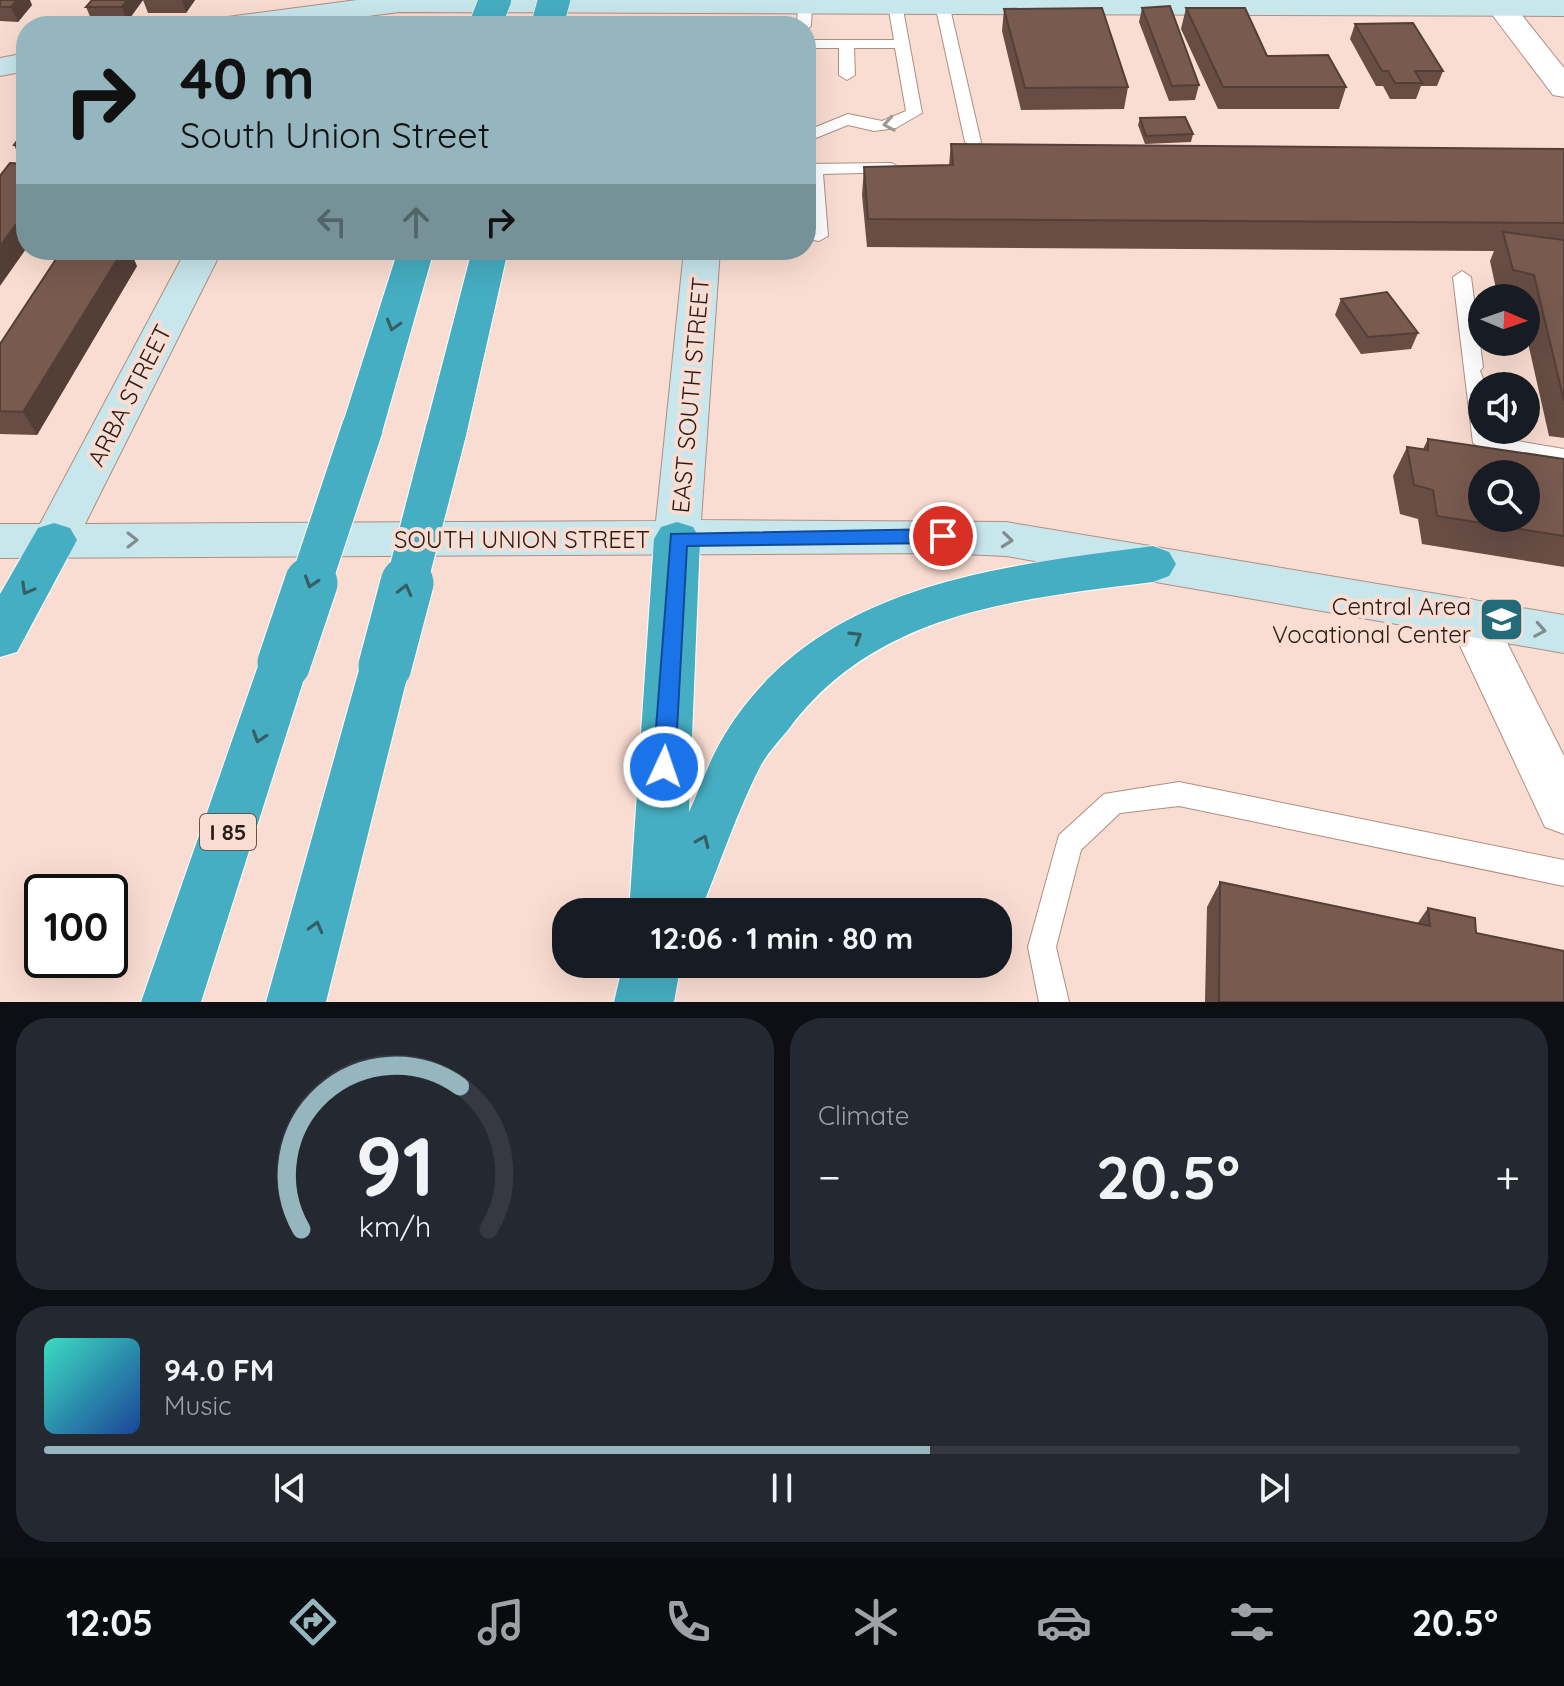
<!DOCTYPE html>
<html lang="en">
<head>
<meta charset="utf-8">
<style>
	body { margin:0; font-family:Quicksand,sans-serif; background:#242831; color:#f1f3f6; height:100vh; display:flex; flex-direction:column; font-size:30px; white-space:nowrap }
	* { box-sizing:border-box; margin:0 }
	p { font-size:26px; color:#9ea1a6 }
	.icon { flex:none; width:44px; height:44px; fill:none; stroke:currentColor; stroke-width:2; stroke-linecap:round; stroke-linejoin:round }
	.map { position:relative; height:1002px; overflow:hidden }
	.side { display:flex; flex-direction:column; gap:16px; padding:16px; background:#0d0f14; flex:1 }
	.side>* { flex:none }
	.hud { position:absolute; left:16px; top:16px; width:800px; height:244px; border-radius:32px; box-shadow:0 8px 32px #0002; background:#95b6be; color:#111; overflow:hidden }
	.needle { width:52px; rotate:92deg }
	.buttons { position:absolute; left:1468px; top:284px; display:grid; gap:16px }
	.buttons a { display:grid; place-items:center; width:72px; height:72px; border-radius:50%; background:#171b24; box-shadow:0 8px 32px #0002; font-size:40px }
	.speed { position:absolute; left:24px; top:874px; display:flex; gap:16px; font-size:40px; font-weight:700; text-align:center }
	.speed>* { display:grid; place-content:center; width:104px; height:104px; border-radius:50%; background:#171b24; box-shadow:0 8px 32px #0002; line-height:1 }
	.speed .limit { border:4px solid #111; border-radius:12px; background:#fff; color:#111 }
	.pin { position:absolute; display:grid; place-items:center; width:68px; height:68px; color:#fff; margin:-34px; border:4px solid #fff; border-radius:50%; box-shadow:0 2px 8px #0007 }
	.me { position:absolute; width:88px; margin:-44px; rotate:3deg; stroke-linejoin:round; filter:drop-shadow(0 0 6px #0008) }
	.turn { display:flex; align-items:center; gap:28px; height:168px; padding:0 32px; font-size:36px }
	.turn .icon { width:104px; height:104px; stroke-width:2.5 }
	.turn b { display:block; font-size:56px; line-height:68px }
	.lanes { display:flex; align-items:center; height:76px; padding:0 32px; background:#0003; justify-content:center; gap:40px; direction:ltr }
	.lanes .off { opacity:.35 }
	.big { font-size:60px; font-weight:700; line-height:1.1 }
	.side .tile { flex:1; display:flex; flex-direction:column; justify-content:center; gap:12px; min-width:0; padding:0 28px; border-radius:32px; background:#242831 }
	.side .dial { align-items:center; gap:0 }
	.dial svg { height:208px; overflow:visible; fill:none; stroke:#363941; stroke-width:7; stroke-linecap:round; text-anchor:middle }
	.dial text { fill:#f1f3f6; stroke:none }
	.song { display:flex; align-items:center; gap:24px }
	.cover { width:96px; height:96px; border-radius:12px; background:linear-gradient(135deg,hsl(170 70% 55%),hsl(220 70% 35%)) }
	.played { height:8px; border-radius:4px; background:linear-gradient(90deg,#95b6be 60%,#363941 60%) }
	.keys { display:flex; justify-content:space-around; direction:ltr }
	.heat { display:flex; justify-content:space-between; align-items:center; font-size:44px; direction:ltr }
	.side .tiles { flex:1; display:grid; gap:16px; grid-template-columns:1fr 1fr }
	.tile:last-child { grid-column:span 2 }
	.trip { position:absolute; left:552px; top:898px; width:460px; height:80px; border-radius:32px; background:#171b24; box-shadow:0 8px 32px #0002; font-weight:700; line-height:80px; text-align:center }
	.tabs { display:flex; height:128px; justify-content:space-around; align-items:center; background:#090b0e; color:#9ea1a6 }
	.tabs .icon { width:56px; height:56px }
	.tabs .active { color:#95b6be }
	.tabs b { font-size:36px; color:#f1f3f6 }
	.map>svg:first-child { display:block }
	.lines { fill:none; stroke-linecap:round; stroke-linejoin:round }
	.lane-casing { stroke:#af8e82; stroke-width:2 }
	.street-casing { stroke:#af8e82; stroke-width:2 }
	.secondary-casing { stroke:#af8e82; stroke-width:2 }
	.highway-casing { stroke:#fff; stroke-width:2 }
	.lane { fill:#fff; fill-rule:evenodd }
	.street { fill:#fff; fill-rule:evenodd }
	.secondary { fill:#c8e7ed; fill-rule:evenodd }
	.highway { fill:#46aec2; fill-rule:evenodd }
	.highway-bridge-far2-casing { stroke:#fff; stroke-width:33; stroke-linecap:butt }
	.highway-bridge-far1-casing { stroke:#fff; stroke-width:43; stroke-linecap:butt }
	.highway-bridge-casing { stroke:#fff; stroke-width:55; stroke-linecap:butt }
	.highway-bridge-far2 { stroke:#46aec2; stroke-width:32 }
	.highway-bridge-far1 { stroke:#46aec2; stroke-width:41 }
	.highway-bridge { stroke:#46aec2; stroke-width:53 }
	.wall { fill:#674d44 }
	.shaded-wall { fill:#543f37 }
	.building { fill:#785a4f; stroke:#543f37; stroke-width:2; fill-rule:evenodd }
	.oneway { stroke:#9e9997 }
	.oneway2 { stroke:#365e64 }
	.oneway3 { stroke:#808c8d }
	.route { fill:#1a73e8; stroke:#114b97; stroke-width:2 }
	.labels { text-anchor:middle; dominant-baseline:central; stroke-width:8; stroke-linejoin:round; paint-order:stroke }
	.shield { fill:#faddd2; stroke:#67564f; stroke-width:2 }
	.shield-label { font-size:22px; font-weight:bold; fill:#281c17 }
	.street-label { font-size:24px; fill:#281c17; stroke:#faddd2 }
	.poi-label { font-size:24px; fill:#281c17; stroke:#faddd2; text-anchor:end }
</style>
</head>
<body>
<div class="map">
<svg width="1564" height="1002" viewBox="0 0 1564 1002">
	<rect width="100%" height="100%" fill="#faddd2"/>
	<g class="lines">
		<defs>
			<g id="lane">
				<polygon points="806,0 812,4 811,26 806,30 806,26 797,26 798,4"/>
				<polygon points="894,0 902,4 922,113 896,128 874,131 848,125 806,142 806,131 848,114 882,121 906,111 895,48 854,48 855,75 847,80 839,75 839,48 806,48 806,40 894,40 888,4"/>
				<polygon points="941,0 949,4 981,142 973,147 965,142 935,4"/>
				<polygon points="892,163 900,168 898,172 823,174 828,236 819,241 813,240 806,164"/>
				<polygon points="1462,271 1471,277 1483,367 1480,371 1486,386 1482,386 1482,430 1493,430 1494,437 1564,449 1564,465 1484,450 1473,443 1453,277"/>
				<polygon points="1179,782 1564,860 1564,886 1179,806 1120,813 1081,850 1056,947 1069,1002 1039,1002 1028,947 1059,835 1104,794"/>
			</g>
			<g id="street">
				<polygon points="1481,0 1510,0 1564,68 1564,97 1553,95"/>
				<polygon points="1471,599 1488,605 1564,756 1564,834 1545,827 1447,618 1454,605"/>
			</g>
			<g id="secondary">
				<polygon points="357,0 1564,0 1564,16 399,12 292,26 212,26 217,20 227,17"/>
				<polygon points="26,53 26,71 0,76 0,58"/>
				<polygon points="186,250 222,250 85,524 656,521 684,250 720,250 701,520 1006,522 1564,615 1564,653 1006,556 943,553 0,558 0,524 40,524"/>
			</g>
			<g id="highway">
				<polygon points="398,250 434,250 383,429 377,439 362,444 347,439 341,429"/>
				<polygon points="472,250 508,250 467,431 461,441 446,446 431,441 425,431"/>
				<path d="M677,522L693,527L700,539L689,812C701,786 710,758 725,734C817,584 995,567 1153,546L1169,552L1176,564L1169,576L1153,582C1019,599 879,611 791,726C781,739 769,751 761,765C737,811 720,864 700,912H629L654,539L661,527Z"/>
				<polygon points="54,523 70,528 77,540 17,652 0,657 0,594 38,528"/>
				<polygon points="284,643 301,649 309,663 201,1002 141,1002 259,663 267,649"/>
				<polygon points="385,646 402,652 410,666 326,1002 266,1002 360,666 368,652"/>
				<polygon points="623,964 681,964 674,1002 614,1002"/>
			</g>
		</defs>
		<use href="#lane" class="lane-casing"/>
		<use href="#street" class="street-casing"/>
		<use href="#secondary" class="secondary-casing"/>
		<use href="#highway" class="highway-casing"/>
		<use href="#lane" class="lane"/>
		<use href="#street" class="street"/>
		<use href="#secondary" class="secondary"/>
		<use href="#highway" class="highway"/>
		<defs>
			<g id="highway-bridge-far2">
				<polyline points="485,26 495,0"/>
				<polyline points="547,26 554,0"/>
			</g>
			<g id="highway-bridge-far1">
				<polyline points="310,585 362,429"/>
				<polyline points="406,585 446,431"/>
			</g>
			<g id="highway-bridge">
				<polyline points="284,663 311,583"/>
				<polyline points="385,666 407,583"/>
			</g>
		</defs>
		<use href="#highway-bridge-far2" class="highway-bridge-far2-casing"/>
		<use href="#highway-bridge-far1" class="highway-bridge-far1-casing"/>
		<use href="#highway-bridge" class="highway-bridge-casing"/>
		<use href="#highway-bridge-far2" class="highway-bridge-far2"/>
		<use href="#highway-bridge-far1" class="highway-bridge-far1"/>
		<use href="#highway-bridge" class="highway-bridge"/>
	</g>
	<g class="wall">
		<polygon points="0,0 32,5 18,22 0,21"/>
		<polygon points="92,0 195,0 186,13 148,13 143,0 127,22 92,21 86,7"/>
		<polygon points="1142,8 1199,85 1195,100 1169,101 1139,22"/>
		<polygon points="1186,8 1267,56 1346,87 1339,109 1218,109 1181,29"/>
		<polygon points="1004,9 1128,87 1124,109 1021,110 1002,31"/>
		<polygon points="1355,24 1443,71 1437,86 1421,86 1416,99 1390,99 1383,86 1376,86 1350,39"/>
		<polygon points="1140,118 1193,134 1191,142 1145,144 1138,125"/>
		<polygon points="26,129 26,249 22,163 14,145"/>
		<polygon points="951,144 1564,149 1564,438 1549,436 1526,334 1526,298 1498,298 1490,261 1494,251 867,247 862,195 864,167 949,165"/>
		<polygon points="137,266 37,435 0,434 0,344"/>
		<polygon points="1341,299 1418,333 1411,349 1361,354 1335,315"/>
		<polygon points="1428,439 1564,459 1564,567 1422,544 1418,519 1400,514 1393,476 1407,447 1423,449"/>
		<polygon points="1220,882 1417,924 1428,908 1476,933 1564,1002 1205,1002 1207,907"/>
	</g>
	<g class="shaded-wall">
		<polygon points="17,0 30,0 32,5 18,22 11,7"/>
		<polygon points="127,0 143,0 127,22 122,7"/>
		<polygon points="182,0 195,0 186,13"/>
		<polygon points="26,211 26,249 0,286 0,246"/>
		<polygon points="123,250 130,250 137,266 37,435 23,412"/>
	</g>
	<g class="building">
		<polygon points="0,0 17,0 11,7 0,7"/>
		<polygon points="92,0 127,0 122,7 86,7"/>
		<polygon points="1170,6 1199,85 1172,86 1142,8"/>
		<polygon points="1102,8 1128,87 1025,88 1004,9"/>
		<polygon points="1186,8 1245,8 1267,56 1328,55 1346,87 1223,87"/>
		<polygon points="1413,23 1443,71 1415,71 1422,83 1395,83 1388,71 1382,71 1355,24"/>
		<polygon points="1185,117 1193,134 1146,136 1140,118"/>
		<polygon points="26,129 26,146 14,145"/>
		<polygon points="951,144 1564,149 1564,223 868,219 864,167 953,165"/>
		<polygon points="10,163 26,164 26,211 0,246 0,176"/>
		<polygon points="1503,232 1564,240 1564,401 1534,275 1513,270"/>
		<polygon points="62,250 123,250 23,412 0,411 0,344"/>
		<polygon points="1387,292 1418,333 1368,337 1341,299"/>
		<path d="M1428,439L1564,459V536L1437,516L1433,490L1414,485L1407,447L1428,450ZM1482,474H1526V518H1482Z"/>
		<polygon points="1220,882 1430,926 1428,908 1475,918 1476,933 1564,951 1564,1002 1219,1002"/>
	</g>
	<defs><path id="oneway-chevron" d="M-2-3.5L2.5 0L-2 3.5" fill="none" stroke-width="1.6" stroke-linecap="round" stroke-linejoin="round" transform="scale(2)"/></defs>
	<use class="oneway" href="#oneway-chevron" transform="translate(889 124) rotate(170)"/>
	<g class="oneway2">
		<use href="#oneway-chevron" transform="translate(393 325) rotate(107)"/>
		<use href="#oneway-chevron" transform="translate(311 582) rotate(108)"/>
		<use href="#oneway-chevron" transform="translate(27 589) rotate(119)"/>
		<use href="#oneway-chevron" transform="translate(405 590) rotate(-76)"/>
		<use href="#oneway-chevron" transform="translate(856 637) rotate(-32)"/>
		<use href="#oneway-chevron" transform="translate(259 737) rotate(108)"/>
		<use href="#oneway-chevron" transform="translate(703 841) rotate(-66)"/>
		<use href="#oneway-chevron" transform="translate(316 927) rotate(-75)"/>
	</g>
	<g class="oneway3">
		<use href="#oneway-chevron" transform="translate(132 540)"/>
		<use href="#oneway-chevron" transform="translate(1007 540) rotate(6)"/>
		<use href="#oneway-chevron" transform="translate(1540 630) rotate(10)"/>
	</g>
	<polygon class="route" points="943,529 952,536 943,543 687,546 675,767 671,774 656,774 653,767 671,534"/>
	<defs>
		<symbol id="school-square" viewBox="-11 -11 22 22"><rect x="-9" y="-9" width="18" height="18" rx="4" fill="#246b79" stroke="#faddd2"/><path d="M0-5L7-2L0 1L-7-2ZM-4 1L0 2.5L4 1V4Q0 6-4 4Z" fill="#fff"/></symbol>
	</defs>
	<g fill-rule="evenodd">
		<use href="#school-square" x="1476" y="594" width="51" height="51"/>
	</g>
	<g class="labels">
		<rect class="shield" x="200" y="814" width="56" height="36" rx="6"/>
		<g class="shield-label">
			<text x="228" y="832">I 85</text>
		</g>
		<g class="street-label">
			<text transform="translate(129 395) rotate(-63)">ARBA STREET</text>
			<text transform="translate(690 395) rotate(-85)">EAST SOUTH STREET</text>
			<text x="522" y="539">SOUTH UNION STREET</text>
		</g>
		<g class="poi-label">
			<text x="1471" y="606">Central Area<tspan x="1471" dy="28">Vocational Center</tspan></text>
		</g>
	</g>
</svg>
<div class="buttons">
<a><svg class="needle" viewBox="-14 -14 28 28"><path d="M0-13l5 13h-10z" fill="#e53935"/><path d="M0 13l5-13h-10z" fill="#9ea1a6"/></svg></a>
<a><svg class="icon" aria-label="sound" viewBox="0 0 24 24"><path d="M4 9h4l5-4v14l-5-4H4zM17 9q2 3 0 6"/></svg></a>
<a><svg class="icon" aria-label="search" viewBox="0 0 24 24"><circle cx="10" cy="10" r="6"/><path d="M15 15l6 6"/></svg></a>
</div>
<div class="speed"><div class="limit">100</div></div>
<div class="pin" style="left:943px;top:536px;background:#d93025"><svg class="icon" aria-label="arrive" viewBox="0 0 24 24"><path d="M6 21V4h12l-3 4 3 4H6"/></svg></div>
<svg class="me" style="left:664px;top:767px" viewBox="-20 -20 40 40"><circle r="17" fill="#1a73e8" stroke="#fff" stroke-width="3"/><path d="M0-11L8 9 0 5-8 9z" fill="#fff"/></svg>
<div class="trip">12:06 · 1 min · 80 m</div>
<div class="hud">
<div class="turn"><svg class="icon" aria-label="right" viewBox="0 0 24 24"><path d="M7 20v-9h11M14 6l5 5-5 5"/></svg><div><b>40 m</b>South Union Street</div></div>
<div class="lanes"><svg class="icon off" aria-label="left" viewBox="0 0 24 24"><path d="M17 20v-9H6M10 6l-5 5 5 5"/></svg><svg class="icon off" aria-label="ahead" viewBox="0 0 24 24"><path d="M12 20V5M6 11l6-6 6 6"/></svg><svg class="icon" aria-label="right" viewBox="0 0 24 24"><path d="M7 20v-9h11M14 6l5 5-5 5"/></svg></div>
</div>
</div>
<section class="side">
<div class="tiles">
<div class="tile dial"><svg viewBox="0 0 100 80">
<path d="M14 69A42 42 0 1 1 86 69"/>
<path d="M14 69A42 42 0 0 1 75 14" stroke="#95b6be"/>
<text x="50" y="56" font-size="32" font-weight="700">91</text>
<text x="50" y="72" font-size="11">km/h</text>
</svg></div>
<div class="tile"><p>Climate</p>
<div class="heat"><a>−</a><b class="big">20.5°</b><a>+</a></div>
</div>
<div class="tile">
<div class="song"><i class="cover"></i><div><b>94.0 FM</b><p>Music</p></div></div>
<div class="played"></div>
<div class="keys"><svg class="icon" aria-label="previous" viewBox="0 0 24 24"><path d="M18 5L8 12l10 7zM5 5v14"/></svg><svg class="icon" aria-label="pause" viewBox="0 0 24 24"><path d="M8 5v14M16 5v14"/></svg><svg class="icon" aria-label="next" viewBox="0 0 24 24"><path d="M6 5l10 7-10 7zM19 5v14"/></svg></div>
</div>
</div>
</section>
<nav class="tabs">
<b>12:05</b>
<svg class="icon active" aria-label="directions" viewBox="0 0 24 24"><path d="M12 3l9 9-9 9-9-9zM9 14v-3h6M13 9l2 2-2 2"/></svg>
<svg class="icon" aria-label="music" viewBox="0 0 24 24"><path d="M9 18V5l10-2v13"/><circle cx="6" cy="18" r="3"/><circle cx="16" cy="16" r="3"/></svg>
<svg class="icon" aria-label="phone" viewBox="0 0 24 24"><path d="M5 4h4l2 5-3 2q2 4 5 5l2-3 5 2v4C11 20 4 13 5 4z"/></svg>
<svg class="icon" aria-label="climate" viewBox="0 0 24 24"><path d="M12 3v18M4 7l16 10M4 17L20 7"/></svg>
<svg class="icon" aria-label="car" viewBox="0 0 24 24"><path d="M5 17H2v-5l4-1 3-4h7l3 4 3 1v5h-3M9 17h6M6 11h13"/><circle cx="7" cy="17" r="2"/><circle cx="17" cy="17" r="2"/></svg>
<svg class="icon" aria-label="filters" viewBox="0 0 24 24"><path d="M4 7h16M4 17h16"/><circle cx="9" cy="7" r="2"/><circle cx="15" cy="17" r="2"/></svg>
<b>20.5°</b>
</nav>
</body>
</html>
